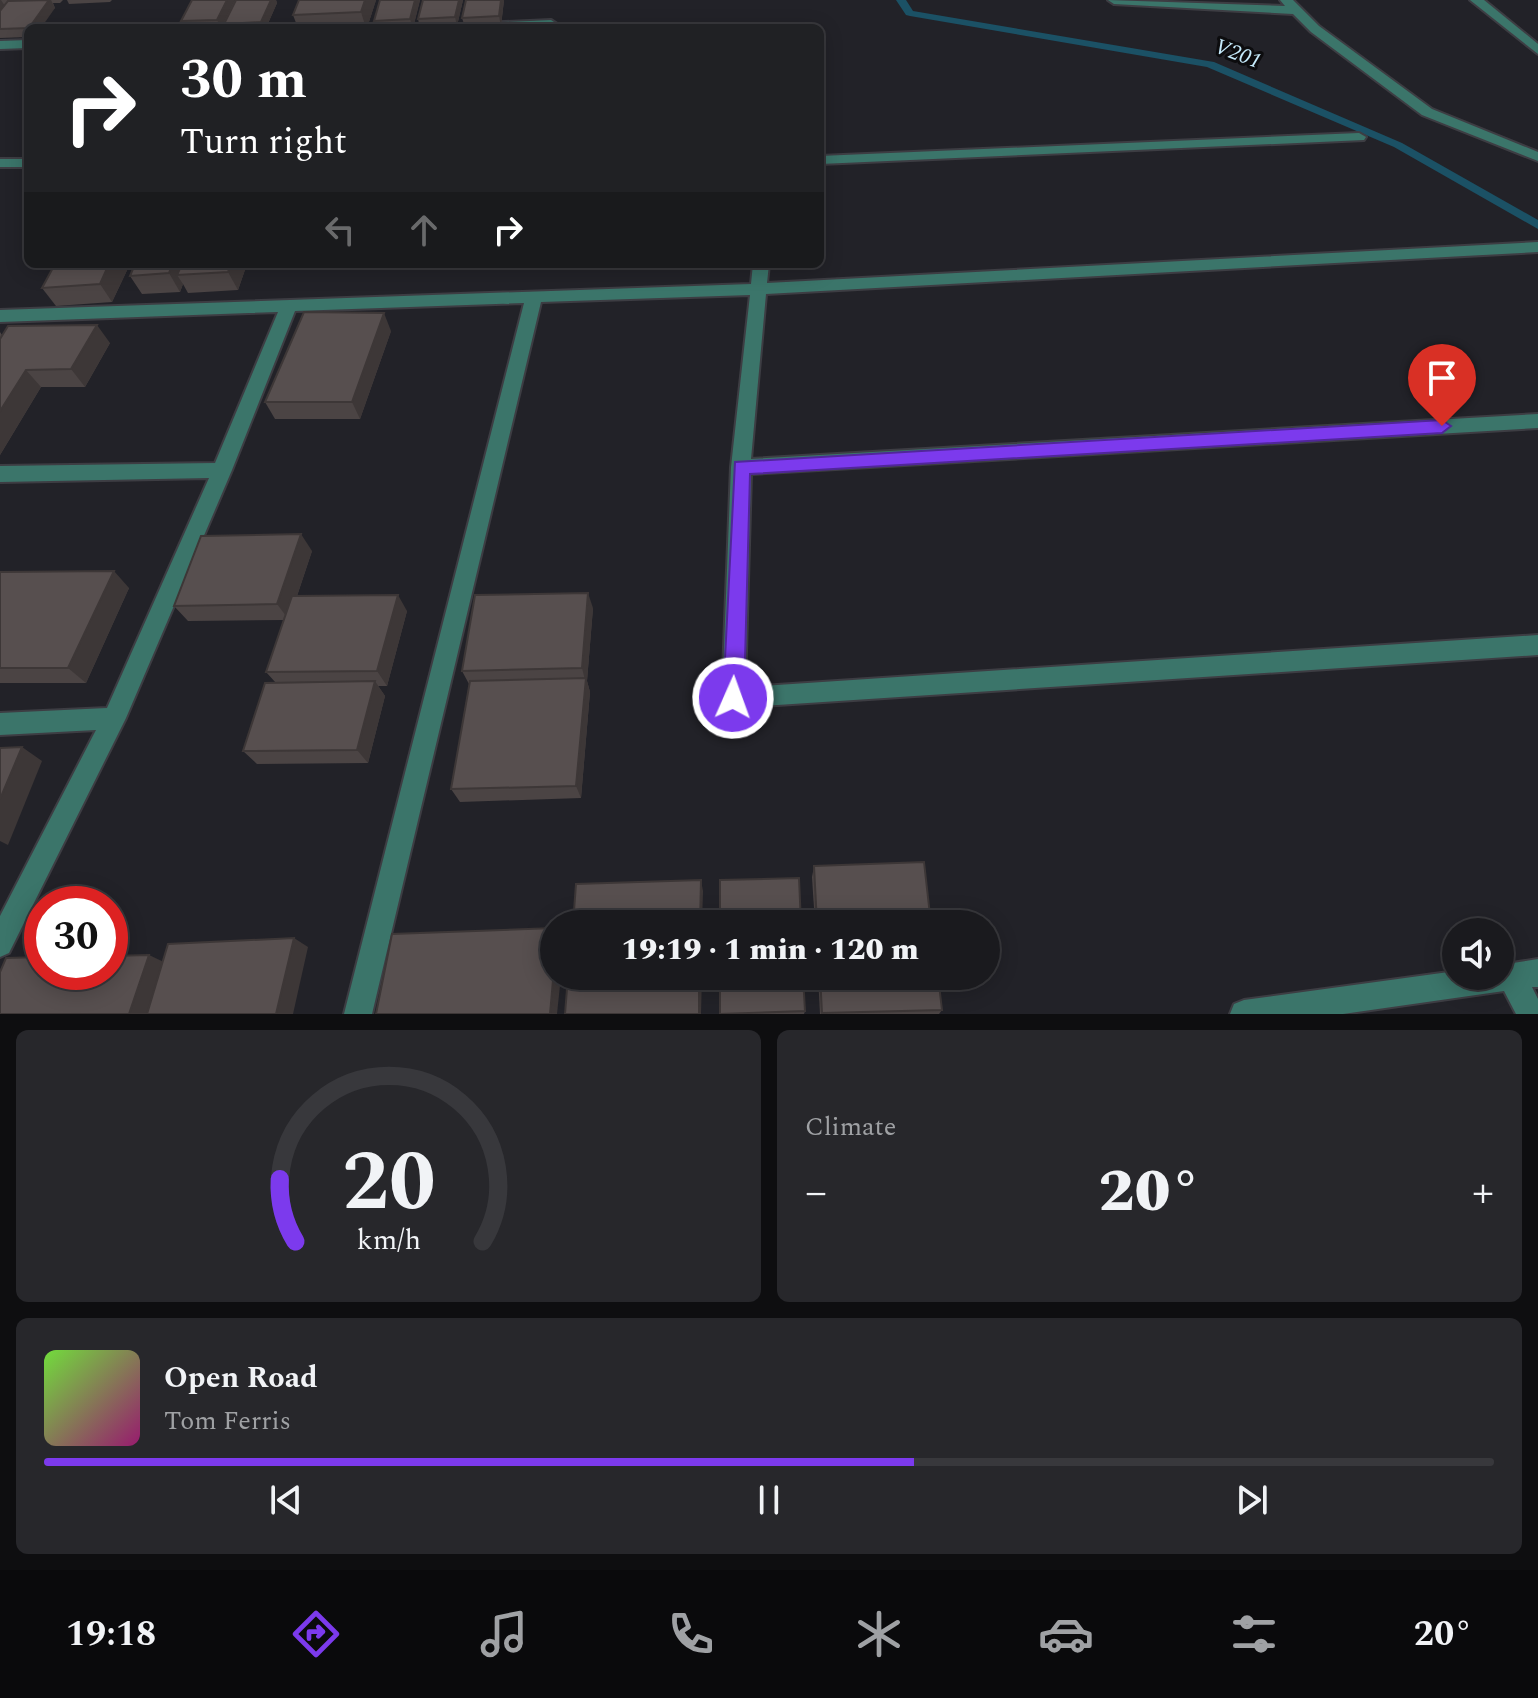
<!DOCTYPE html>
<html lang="en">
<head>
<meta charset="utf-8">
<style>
	body { margin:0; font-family:Spectral,serif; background:#27272b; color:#f1f3f6; height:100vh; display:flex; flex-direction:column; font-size:30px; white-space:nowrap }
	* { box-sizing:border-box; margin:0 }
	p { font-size:26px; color:#9fa1a4 }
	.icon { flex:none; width:44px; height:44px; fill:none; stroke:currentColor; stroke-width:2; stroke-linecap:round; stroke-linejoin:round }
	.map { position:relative; height:1014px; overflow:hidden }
	.drawer { display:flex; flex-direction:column; gap:16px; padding:16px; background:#0e0e10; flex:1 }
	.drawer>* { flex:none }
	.hud { position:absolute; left:24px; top:24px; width:800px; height:244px; border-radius:12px; box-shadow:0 4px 20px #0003,0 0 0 2px #38383c; background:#202124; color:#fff; overflow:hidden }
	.tools { position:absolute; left:1442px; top:918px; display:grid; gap:16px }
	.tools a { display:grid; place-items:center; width:72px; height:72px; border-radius:50%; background:#1a1a1e; box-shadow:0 4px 20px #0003,0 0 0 2px #38383c; font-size:40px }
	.speed { position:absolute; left:24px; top:886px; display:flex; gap:16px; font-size:40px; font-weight:700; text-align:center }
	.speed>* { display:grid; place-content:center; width:104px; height:104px; border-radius:50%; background:#1a1a1e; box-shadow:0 4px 20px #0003,0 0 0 2px #38383c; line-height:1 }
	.speed .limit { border:12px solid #d22; background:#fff; color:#111 }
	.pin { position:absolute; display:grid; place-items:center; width:68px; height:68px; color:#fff; margin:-82px -34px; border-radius:50% 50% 50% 0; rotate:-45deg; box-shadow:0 0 8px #0007 }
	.pin .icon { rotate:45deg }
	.me { position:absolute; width:88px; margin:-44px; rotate:2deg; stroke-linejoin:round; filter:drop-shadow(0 0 6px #0008) }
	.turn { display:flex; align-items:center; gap:28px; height:168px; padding:0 24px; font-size:36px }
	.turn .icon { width:104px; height:104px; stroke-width:2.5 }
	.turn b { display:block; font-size:56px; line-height:68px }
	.lanes { display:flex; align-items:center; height:76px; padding:0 24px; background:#0003; justify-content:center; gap:40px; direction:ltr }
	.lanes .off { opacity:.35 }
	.big { font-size:60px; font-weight:800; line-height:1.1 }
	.drawer .widget { flex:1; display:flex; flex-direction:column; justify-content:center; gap:12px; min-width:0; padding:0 28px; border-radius:12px; background:#27272b }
	.drawer .dial { align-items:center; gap:0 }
	.dial svg { height:208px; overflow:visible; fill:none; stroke:#38383c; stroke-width:7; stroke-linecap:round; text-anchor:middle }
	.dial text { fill:#f1f3f6; stroke:none }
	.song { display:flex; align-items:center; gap:24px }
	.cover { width:96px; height:96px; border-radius:12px; background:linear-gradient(135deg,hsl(100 70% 55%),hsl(320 70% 35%)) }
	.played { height:8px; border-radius:4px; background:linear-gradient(90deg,#7c3aed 60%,#38383c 60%) }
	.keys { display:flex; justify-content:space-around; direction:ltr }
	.heat { display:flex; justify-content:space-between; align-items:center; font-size:44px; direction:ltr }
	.drawer .tiles { flex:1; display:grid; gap:16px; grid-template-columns:1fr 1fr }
	.widget:last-child { grid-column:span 2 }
	.trip { position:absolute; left:540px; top:910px; width:460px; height:80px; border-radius:40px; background:#1a1a1e; box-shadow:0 4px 20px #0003,0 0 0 2px #38383c; font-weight:800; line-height:80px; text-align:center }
	.menu { display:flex; height:128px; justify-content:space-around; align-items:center; background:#0a0a0c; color:#9fa1a4 }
	.menu .icon { width:56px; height:56px }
	.menu .active { color:#7c3aed }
	.menu b { font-size:36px; color:#f1f3f6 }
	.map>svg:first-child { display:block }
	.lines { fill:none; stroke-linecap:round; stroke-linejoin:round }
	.stream { fill:#1b5165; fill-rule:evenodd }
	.minor-casing { stroke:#3d3d43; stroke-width:4 }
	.minor { fill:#3b756a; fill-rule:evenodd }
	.wall { fill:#4b4444 }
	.shaded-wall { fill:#3d3737 }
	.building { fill:#574f4f; stroke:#3d3737; stroke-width:2 }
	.route { fill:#7c3aed; stroke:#51269a; stroke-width:2 }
	.labels { text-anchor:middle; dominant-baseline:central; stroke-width:6; stroke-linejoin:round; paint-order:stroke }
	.far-water-label { font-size:22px; font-style:italic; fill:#c6ebfc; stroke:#0c0c0e }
</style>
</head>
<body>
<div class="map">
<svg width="1538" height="1014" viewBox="0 0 1538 1014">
	<rect width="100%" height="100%" fill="#222228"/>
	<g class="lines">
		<polygon class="stream" points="896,0 906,0 913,11 1214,62 1402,143 1538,220 1538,229 1394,147 1207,67 910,16 906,15"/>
		<defs>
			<g id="minor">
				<polygon points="1108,0 1285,6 1280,0 1293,0 1319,26 1432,109 1538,152 1538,161 1422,115 1311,32 1293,14 1114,4"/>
				<polygon points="1470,0 1484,0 1538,44 1538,54"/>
				<polygon points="551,20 557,24 555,27 455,28 461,24"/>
				<polygon points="28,40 28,48 0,49 0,41"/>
				<polygon points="1359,133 1366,137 1364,140 820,164 820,156"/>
				<rect x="0" y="159" width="28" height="8"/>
				<polygon points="1538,242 1538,252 766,294 751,459 1538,414 1538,428 751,474 745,687 1538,635 1538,655 733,708 725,705 722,698 731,467 750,295 541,302 372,1014 344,1014 524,303 295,311 232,470 126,718 9,953 0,957 0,916 96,730 0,735 0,713 107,708 209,478 0,482 0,466 215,463 278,312 0,322 0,310 751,284 753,264 769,264 767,283"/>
				<polygon points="1538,959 1538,987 1532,987 1538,999 1538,1014 1516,1014 1504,991 1343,1014 1230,1014 1234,1004 1244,1000 1456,971 1456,976 1500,976 1500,965"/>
			</g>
		</defs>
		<use href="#minor" class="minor-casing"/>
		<use href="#minor" class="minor"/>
	</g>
	<g class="wall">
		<polygon points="0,0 63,0 60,3 53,3 55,8 28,28 28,37 0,38"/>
		<polygon points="67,0 112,0 110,2 69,4"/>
		<polygon points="236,0 276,0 277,3 266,28 226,28 224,24 222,28 184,28 181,21"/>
		<polygon points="299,0 376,0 367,28 298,28 293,15"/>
		<polygon points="380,0 420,0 413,28 376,28 374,21"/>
		<polygon points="423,0 463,0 457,26 420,28 418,19"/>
		<polygon points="504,0 501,26 465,27 462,18"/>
		<polygon points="130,264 112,302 56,306 42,288"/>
		<polygon points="247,264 238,290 188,293 183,284 180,292 142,294 130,276"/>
		<polygon points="391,331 360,419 275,419 265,402"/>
		<polygon points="0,332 2,335 110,343 85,387 41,387 0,455"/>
		<polygon points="312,551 297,596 407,611 387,686 378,686 385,696 368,763 257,764 243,751 276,683 266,672 284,620 188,621 174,606"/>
		<polygon points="0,572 129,588 86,683 0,683"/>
		<polygon points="593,608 587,681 590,692 581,798 460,802 451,789 469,684 462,671"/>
		<polygon points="814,866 931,924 815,924 812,877"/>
		<polygon points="818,976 938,976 942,1010 939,1014 820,1014"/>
		<polygon points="805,1011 804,1014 720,1014"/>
	</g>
	<g class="shaded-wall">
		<polygon points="0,0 1,0 7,9 0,18"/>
		<polygon points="49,0 51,0 55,8 41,28 30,28"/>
		<polygon points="227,0 235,0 221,28 217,20"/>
		<polygon points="271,0 276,0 277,3 266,28 263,28 261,22"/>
		<polygon points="365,0 376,0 367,28 366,28 361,12"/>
		<polygon points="415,0 420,0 413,28 410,19"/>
		<polygon points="459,0 463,0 457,26 455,17"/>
		<polygon points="501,0 504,0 501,26 499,16"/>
		<polygon points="109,264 130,264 112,302 100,284"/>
		<polygon points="173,264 191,264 177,275 183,284 180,292 169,273"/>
		<polygon points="231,264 247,264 238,290 228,272"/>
		<polygon points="384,313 391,331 360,419 352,402"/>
		<polygon points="97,325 110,343 85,387 71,369"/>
		<polygon points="26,370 41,387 0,455 0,411"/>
		<polygon points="301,534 312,551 289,620 277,604"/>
		<polygon points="114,571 129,588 86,683 68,668"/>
		<polygon points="588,593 593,608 587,681 590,692 581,798 576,786 585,680 582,668"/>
		<polygon points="398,595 407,611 387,686 377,671"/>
		<polygon points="375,681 385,696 368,763 357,750"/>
		<polygon points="22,747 42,761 8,845 0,841 0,799"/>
		<polygon points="701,880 703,891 702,924 700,924"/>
		<polygon points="294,938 308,947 293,1014 276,1014"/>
		<polygon points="149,955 168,964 152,1014 129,1014"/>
		<polygon points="554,969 554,976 561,976 557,1014 550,1014"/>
		<polygon points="699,976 702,976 701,1014 699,1014"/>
	</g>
	<g class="building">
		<polygon points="49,0 29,28 0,29 0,11 8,1"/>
		<polygon points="192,0 227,0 217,20 181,21"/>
		<polygon points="236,0 271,0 261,22 224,24"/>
		<polygon points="299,0 365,0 361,12 293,15"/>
		<polygon points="380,0 415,0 410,19 374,21"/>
		<polygon points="423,0 459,0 455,17 418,19"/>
		<polygon points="466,0 501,0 499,16 462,18"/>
		<polygon points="55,264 109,264 100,284 42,288"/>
		<polygon points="135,264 173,264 169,273 130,276"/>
		<polygon points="182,264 231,264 228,272 177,275"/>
		<polygon points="304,312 384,313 352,402 265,402"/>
		<polygon points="97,325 71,369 26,370 0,411 0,339 8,326"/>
		<polygon points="301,534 277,604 174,606 201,536"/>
		<polygon points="114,571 68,668 0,668 0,572"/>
		<polygon points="588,593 582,668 462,671 475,595"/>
		<polygon points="398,595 377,671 266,672 292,596"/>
		<polygon points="586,678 576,786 451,789 470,681"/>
		<polygon points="375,681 357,750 243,751 265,683"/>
		<polygon points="22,747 0,799 0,748"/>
		<polygon points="924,862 931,924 817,924 814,866"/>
		<polygon points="799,878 801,924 720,924 720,880"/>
		<polygon points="701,880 700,924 573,924 576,884"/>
		<polygon points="554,928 554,969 550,1014 376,1014 392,934"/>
		<polygon points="294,938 276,1014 147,1014 168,944"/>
		<polygon points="149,955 129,1014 0,1014 0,972 6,958 42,957 42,972 110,972 110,956"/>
		<polygon points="568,976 699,976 699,1014 565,1014"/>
		<polygon points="720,976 803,976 805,1011 720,1014"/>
		<polygon points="820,976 938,976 942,1010 822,1013"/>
	</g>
	<polygon class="route" points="1442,420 1451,426 1442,433 750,474 744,698 741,704 733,707 726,704 723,698 735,462"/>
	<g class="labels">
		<g class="far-water-label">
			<text transform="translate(1238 54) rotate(21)">V201</text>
		</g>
	</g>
</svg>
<div class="tools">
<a><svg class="icon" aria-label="sound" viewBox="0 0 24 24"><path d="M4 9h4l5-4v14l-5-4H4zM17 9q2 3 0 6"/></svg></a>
</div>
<div class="speed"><div class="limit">30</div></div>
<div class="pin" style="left:1442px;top:426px;background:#d93025"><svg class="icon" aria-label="arrive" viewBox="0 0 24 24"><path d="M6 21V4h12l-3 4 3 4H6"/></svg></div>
<svg class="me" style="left:733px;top:698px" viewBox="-20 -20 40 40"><circle r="17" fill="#7c3aed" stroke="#fff" stroke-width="3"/><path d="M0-11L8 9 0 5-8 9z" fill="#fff"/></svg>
<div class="trip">19:19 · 1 min · 120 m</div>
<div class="hud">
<div class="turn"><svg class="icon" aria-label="right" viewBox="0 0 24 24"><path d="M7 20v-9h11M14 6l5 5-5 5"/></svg><div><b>30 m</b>Turn right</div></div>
<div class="lanes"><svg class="icon off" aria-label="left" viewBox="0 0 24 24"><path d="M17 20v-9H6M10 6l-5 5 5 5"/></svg><svg class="icon off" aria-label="ahead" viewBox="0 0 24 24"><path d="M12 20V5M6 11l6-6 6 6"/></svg><svg class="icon" aria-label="right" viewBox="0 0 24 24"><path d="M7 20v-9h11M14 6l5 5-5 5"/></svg></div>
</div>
</div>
<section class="drawer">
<div class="tiles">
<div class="widget dial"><svg viewBox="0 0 100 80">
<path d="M14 69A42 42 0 1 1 86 69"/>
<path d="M14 69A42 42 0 0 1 8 45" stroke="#7c3aed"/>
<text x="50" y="56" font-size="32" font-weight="700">20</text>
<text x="50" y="72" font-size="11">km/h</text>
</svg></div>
<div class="widget"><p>Climate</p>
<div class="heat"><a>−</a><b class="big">20°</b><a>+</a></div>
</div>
<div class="widget">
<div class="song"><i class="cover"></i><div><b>Open Road</b><p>Tom Ferris</p></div></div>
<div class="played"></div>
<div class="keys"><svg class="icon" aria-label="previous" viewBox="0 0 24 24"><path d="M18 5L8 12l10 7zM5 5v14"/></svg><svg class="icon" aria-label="pause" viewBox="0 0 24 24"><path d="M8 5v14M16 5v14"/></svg><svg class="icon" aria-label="next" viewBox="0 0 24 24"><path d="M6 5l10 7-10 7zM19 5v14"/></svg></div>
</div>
</div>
</section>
<nav class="menu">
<b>19:18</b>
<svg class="icon active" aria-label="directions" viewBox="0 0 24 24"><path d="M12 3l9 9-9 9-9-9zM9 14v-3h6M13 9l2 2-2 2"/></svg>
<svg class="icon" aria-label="music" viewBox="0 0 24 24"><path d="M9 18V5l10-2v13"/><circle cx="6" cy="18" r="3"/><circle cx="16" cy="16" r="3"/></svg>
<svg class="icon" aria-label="phone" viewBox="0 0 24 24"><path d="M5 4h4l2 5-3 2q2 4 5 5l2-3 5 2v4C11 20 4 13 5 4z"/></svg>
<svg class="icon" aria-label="climate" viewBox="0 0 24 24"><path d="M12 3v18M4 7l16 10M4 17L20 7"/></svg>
<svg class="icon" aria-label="car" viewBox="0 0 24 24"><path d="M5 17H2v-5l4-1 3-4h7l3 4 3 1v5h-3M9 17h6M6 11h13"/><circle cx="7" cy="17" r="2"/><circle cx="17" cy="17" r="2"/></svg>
<svg class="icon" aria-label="filters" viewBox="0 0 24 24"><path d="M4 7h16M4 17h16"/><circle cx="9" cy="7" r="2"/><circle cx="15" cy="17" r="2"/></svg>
<b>20°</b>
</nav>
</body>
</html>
